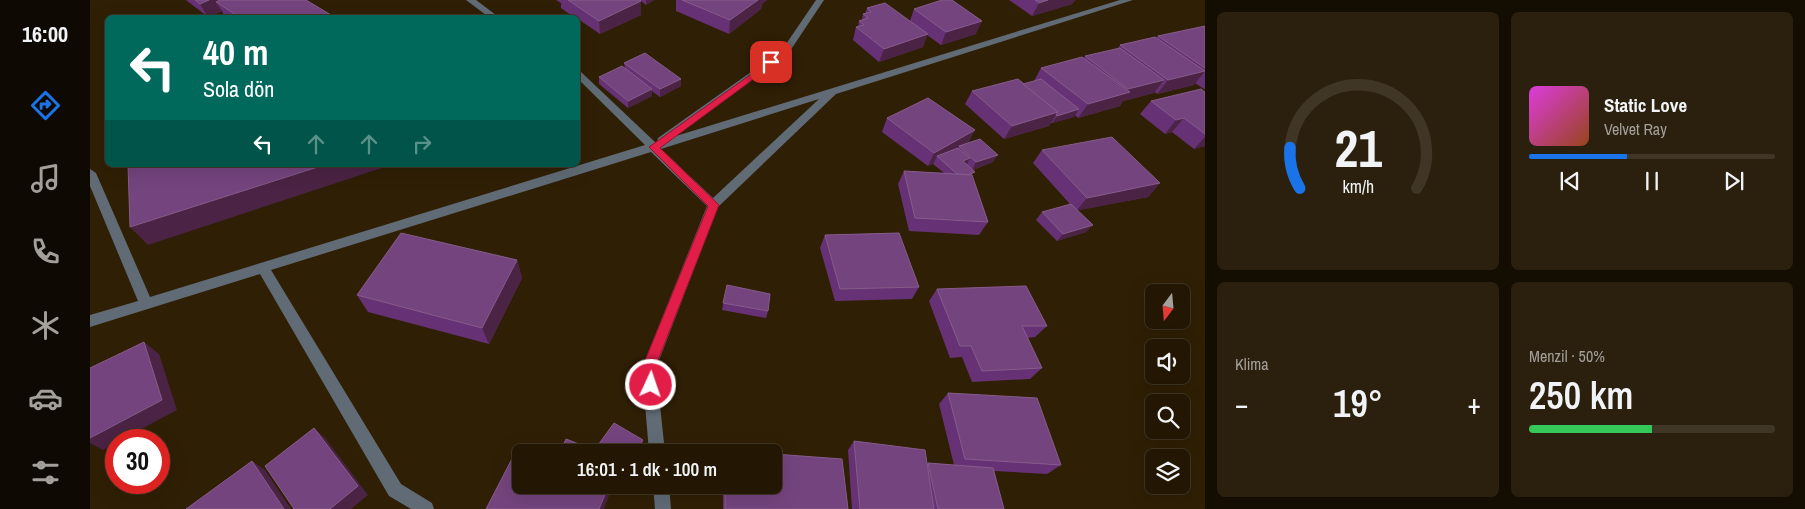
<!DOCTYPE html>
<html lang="tr">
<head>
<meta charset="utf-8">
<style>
	body { margin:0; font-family:"Archivo Narrow",sans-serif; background:#2b200e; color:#f1f3f6; height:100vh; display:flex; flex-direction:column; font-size:19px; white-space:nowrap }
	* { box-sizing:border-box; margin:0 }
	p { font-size:16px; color:#a39f9a }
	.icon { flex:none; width:28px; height:28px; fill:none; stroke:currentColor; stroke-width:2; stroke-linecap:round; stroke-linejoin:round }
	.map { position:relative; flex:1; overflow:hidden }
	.side { display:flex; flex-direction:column; gap:12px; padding:12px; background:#130d02; width:600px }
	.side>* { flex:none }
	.top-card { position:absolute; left:15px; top:15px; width:475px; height:152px; border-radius:8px; box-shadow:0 5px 20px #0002,0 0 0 1px #403626; background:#00695c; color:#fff; overflow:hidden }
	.needle { width:32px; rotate:196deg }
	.controls { position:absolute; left:1055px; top:284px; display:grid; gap:10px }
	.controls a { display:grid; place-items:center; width:45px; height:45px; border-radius:8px; background:#231704; box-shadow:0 5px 20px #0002,0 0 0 1px #403626; font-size:25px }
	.speed { position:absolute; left:15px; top:429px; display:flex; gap:10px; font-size:25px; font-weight:700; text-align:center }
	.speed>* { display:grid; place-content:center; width:65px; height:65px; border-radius:50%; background:#231704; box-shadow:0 5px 20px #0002,0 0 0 1px #403626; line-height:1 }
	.speed .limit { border:8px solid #d22; background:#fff; color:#111 }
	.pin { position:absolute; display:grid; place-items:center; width:42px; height:42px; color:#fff; margin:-21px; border-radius:10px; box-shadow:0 2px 8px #0006 }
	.me { position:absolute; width:55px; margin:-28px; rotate:3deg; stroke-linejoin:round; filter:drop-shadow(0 0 4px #0008) }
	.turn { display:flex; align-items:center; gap:18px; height:105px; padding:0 15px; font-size:22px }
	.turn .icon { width:65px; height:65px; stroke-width:2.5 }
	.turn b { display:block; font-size:35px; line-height:42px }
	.lanes { display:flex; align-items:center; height:48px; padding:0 15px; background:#0003; justify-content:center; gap:25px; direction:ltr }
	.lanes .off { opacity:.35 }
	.big { font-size:38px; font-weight:600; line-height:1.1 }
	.side .tile { flex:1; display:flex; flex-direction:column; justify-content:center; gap:8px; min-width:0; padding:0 18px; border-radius:8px; background:#2b200e }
	.side .dial { align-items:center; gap:0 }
	.dial svg { height:130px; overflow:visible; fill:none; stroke:#403626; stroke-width:7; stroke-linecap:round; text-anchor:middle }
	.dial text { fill:#f1f3f6; stroke:none }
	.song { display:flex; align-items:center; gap:15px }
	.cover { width:60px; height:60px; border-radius:8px; background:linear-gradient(135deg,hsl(300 70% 55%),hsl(20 70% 35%)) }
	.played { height:5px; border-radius:2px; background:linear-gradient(90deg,#1a73e8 40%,#403626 40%) }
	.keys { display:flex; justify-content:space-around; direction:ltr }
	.heat { display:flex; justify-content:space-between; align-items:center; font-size:28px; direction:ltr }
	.charge { height:8px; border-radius:4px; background:linear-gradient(90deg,#34c759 50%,#403626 0) }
	.side .tiles { flex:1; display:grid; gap:12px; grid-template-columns:repeat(2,1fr) }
	.trip { position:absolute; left:422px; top:444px; width:270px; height:50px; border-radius:8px; background:#231704; box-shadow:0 5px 20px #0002,0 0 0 1px #403626; font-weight:600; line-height:50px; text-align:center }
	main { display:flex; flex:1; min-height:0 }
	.tab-bar { display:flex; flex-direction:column; width:90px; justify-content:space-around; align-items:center; background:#0e0902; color:#a39f9a }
	.tab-bar .icon { width:35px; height:35px }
	.tab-bar .on { color:#1a73e8 }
	.tab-bar b { font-size:22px; color:#f1f3f6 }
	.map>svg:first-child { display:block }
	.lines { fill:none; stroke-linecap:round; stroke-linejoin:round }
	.minor { fill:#606b75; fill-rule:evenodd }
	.wall { fill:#673275 }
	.shaded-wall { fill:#4b2344 }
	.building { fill:#74447e; stroke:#865c8a }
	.route { fill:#e11d48; stroke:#92132f }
</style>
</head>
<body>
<main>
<nav class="tab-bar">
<b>16:00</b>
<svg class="icon on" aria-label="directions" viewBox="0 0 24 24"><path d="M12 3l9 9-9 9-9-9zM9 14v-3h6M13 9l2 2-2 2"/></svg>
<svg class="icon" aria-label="music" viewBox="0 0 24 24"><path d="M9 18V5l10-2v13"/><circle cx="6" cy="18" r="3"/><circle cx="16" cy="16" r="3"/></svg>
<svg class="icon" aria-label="phone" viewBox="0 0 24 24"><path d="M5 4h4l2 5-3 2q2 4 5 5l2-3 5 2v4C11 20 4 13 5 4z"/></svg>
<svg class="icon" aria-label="climate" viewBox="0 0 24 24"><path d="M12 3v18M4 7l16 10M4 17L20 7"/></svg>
<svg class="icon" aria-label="car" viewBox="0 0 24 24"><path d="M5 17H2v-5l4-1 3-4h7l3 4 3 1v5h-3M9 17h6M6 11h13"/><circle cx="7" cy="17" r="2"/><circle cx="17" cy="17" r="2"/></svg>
<svg class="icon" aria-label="filters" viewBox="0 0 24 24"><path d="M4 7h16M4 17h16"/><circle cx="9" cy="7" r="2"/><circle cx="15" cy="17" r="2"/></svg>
</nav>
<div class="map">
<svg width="1115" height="509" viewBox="0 0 1115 509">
	<rect width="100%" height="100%" fill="#2f1f05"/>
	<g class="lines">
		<g class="minor">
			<polygon points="376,0 386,0 410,18 400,18"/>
			<path d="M726,0H734L698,54L586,136L1030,0H1043L746,94L628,207L566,368L575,452H559L552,368L617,206L561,152L181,270L311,484L342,503L344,509H321L299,496L170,274L0,327V315L48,301L0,186V169L6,173L60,297L555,145L488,79V71L491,72L565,142H567L568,138L692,50ZM729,99L623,198L571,149Z"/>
			<polygon points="563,485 579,485 581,509 565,509"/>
		</g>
	</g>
	<g class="wall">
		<polygon points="96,0 216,0 246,18 135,18 132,11 118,17"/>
		<polygon points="466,0 564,0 556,5 551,1 551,15 510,34 488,19 488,18 485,18 471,8 471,3"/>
		<polygon points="586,0 677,0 672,4 671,9 639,34 586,11"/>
		<polygon points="919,0 985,0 982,4 942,16"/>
		<polygon points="777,8 820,21 824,9 886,34 851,45 837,35 833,47 789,62 763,40 766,27 768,27 769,21 772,20 773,14 775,14"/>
		<polygon points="1115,26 1115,89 1114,89 1105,83 1104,85 1067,94 1065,92 1064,93 1033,101 1030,106 988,118 985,115 984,117 962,123 961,123 959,126 914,139 875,104 882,91 933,84 944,81 951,68 994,58 995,56 1028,49 1030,45 1066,38 1068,36"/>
		<polygon points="534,63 591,86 570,97 562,91 562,96 538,108 509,84 509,77 535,68"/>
		<polygon points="1115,92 1115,146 1104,149 1082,132 1075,134 1050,114 1061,101"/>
		<polygon points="797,118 878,143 903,162 883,170 882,176 898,222 889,235 819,231 808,184 814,171 854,173 843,164 844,163 838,166 792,132"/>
		<polygon points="952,150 1070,183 1058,197 988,210 996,232 967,241 946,220 952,212 980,204 943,163"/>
		<polygon points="735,235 829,287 822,299 745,301 730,248"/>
		<polygon points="427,260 432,278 399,344 278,312 267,295"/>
		<polygon points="637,285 678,311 676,318 632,310"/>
		<polygon points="847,289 957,326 945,337 937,338 952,368 940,379 882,382 872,357 860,358 839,301"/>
		<polygon points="858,393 971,465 957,474 904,471 914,509 762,509 758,450 764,441 837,464 838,463 864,465 849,404"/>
		<polygon points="633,485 684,485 758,509 633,509"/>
	</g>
	<g class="shaded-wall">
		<polygon points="119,0 158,0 126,2 132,11 118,17 110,4"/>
		<polygon points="556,0 564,0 556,5"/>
		<polygon points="668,0 677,0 672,4 671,9 639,34 640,20"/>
		<polygon points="958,0 985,0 982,4 942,16 949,3"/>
		<polygon points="551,1 551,15 510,34 509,21"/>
		<polygon points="892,21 886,34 851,45 856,32"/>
		<polygon points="838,34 833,47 789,62 794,49"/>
		<polygon points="1115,71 1104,85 1067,94 1078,80"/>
		<polygon points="591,79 591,86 570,97 570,89"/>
		<polygon points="1074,80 1064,93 1033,101 1030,106 988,118 998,104 1034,94 1038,89"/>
		<polygon points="562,89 562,96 538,108 538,101"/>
		<polygon points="989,109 984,117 962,123 967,116"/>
		<polygon points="968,112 959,126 914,139 922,126"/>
		<polygon points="1094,118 1082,132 1075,134 1086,120"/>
		<polygon points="885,130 878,144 869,146 866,150 847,156 844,163 838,166 844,153"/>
		<polygon points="1115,137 1115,146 1104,149"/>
		<polygon points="908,155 903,162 882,170 886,162"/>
		<polygon points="880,158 876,166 873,161"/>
		<polygon points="234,165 301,165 58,245 40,227"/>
		<polygon points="1070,183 1058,197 986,211 997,198"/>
		<polygon points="1003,225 996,232 967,241 973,234"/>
		<polygon points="427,260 432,278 399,344 392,328"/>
		<polygon points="54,342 69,354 87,410 31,440 26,440 26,443 13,450 0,443 0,438"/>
		<polygon points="224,428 235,438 278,495 261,509 240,509"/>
		<polygon points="553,440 553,445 548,452 545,452"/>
		<polygon points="162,461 175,470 201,509 194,509"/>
		<polygon points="519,485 523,485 514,509 509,509"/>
	</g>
	<g class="building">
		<polygon points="105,0 119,0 110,4"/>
		<polygon points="130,0 216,0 246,18 151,18 126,2"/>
		<polygon points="478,0 549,0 551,1 509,21"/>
		<polygon points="592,0 668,0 640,20"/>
		<polygon points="852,0 862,0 892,21 856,32 824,9"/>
		<polygon points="945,0 958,0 949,3"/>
		<polygon points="795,3 838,34 794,49 766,27 774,25 769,21 778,18 773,14 781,12 777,8"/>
		<polygon points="1115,26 1115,68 1068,36"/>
		<polygon points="1065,37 1115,71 1078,80 1030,45"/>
		<polygon points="1030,48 1074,80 1038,89 995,56"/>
		<polygon points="555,53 591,79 570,89 534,63"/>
		<polygon points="992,57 1040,92 998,104 951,68"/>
		<polygon points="532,66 562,89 538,101 509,77"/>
		<polygon points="928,79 968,112 922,126 882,91"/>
		<polygon points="951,79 989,109 967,116 966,115 968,112 933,84"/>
		<polygon points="1111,89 1115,92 1115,134 1094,118 1086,120 1061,101"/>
		<polygon points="838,98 885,130 844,153 797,118"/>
		<polygon points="1022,137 1070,183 997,198 952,150"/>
		<polygon points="890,139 908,155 886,162 869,146"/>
		<polygon points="868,148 880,158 873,161 885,172 878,175 867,174 847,156"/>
		<polygon points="38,165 234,165 40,227"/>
		<polygon points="814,171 882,175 898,222 825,218"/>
		<polygon points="981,204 1003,225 973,234 952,212"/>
		<polygon points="311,233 427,260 392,328 267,295"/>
		<polygon points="809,233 829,287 750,289 735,235"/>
		<polygon points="637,285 680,294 678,311 633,303"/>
		<polygon points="936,286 957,326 932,326 952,368 892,371 881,346 870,346 847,289"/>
		<polygon points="54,342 72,400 0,438 0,368"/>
		<polygon points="858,393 947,398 971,465 875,459"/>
		<polygon points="524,423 553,440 545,452 503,452"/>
		<polygon points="224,428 268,486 240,509 204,509 175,466"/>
		<polygon points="476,439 499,448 497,452 470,452"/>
		<polygon points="764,441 835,450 844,509 770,509"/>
		<polygon points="635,450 664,452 635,452"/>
		<polygon points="426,451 431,453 431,485 519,485 509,509 396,509"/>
		<polygon points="684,454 752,459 758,509 635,509 635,485 684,485"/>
		<polygon points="162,461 194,509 96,509"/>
		<polygon points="838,463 903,468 914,509 848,509"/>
	</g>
	<polygon class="route" points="681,60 685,62 684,64 570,148 629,205 565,368 567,385 565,389 561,391 556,389 552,368 618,206 559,147"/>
</svg>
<div class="controls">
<a><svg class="needle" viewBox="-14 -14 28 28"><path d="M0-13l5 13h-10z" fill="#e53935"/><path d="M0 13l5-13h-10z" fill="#a39f9a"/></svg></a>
<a><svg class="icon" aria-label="sound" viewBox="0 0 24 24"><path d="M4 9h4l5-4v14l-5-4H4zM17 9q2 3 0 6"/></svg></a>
<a><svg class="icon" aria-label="search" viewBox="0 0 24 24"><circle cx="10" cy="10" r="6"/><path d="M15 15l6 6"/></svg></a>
<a><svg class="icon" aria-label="layers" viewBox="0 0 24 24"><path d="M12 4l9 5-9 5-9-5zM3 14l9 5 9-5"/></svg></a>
</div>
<div class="speed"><div class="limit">30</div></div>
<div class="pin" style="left:681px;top:62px;background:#d93025"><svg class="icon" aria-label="arrive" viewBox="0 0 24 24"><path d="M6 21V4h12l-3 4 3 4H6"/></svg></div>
<svg class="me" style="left:561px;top:385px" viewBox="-20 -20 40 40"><circle r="17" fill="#e11d48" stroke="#fff" stroke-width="3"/><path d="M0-11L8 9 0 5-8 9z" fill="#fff"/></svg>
<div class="trip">16:01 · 1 dk · 100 m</div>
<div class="top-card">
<div class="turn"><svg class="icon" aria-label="left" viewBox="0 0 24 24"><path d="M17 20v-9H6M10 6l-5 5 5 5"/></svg><div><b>40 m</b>Sola dön</div></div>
<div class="lanes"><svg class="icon" aria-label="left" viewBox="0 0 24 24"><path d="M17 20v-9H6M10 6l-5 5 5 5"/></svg><svg class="icon off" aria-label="ahead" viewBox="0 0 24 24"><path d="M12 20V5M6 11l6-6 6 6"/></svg><svg class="icon off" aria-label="ahead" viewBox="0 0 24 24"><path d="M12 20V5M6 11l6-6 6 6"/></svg><svg class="icon off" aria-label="right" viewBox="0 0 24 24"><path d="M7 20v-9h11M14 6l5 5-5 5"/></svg></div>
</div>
</div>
<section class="side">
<div class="tiles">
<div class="tile dial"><svg viewBox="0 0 100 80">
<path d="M14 69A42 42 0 1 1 86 69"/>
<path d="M14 69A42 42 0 0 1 8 44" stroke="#1a73e8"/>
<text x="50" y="56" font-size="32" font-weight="700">21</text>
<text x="50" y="72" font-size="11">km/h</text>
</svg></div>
<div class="tile">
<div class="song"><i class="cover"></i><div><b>Static Love</b><p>Velvet Ray</p></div></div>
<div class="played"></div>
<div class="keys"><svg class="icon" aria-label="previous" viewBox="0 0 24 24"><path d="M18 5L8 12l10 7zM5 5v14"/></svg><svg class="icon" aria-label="pause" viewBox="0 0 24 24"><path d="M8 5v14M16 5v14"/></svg><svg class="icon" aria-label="next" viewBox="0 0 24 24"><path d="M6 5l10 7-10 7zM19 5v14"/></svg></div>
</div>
<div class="tile"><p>Klima</p>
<div class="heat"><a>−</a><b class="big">19°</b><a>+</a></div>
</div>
<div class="tile"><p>Menzil · 50%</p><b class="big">250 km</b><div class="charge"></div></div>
</div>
</section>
</main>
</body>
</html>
